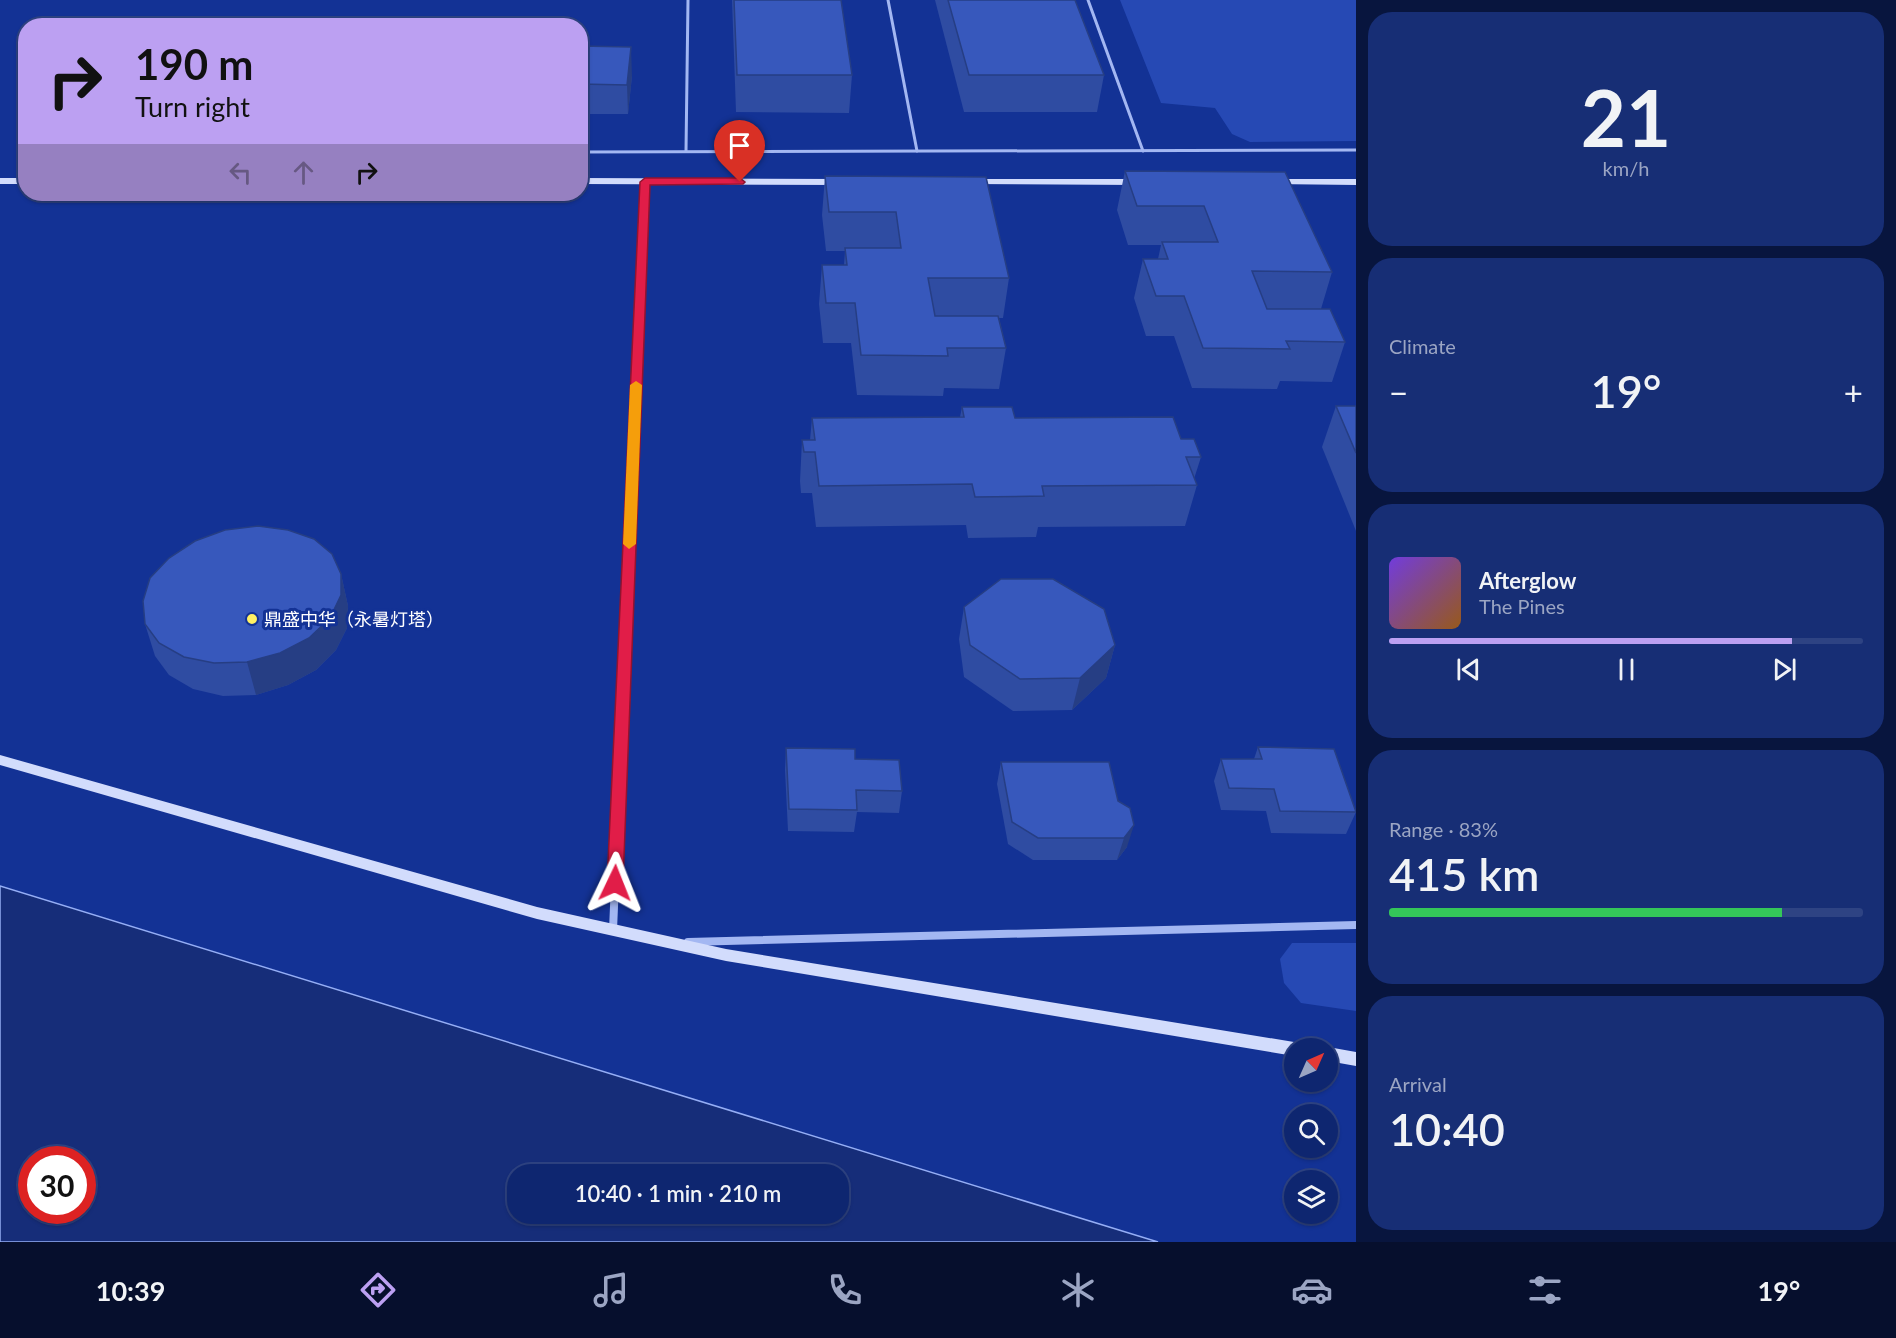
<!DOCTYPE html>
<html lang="en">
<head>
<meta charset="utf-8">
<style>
	body { margin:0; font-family:Lato,"Noto Sans SC",sans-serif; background:#172e75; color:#f1f3f6; height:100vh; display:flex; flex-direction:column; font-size:22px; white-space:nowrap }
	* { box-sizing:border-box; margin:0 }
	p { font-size:20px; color:#9ba5c3 }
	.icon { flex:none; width:33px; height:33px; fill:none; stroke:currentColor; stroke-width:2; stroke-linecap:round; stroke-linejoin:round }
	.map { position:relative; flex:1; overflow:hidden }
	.sheet { display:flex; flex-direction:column; gap:12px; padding:12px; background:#08153e; width:540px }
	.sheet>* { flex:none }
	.hud { position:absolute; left:18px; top:18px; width:570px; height:183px; border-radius:24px; box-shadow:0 2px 4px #0004,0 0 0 2px #2e4383; background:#bca0f2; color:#111; overflow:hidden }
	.needle { width:39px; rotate:45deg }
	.tools { position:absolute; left:1284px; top:1038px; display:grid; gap:12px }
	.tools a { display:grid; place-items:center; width:54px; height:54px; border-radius:50%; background:#0e2670; box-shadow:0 2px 4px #0004,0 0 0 2px #2e4383; font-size:30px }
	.speed { position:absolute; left:18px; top:1146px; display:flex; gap:12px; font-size:30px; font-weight:700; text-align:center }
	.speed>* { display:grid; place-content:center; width:78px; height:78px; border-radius:50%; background:#0e2670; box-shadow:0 2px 4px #0004,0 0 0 2px #2e4383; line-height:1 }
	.speed .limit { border:9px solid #d22; background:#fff; color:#111 }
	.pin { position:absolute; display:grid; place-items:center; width:51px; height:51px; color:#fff; margin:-62px -26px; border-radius:50% 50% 50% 0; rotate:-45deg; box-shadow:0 0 6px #0007 }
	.pin .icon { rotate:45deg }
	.me { position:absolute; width:66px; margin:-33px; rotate:2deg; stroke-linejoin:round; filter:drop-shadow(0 0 4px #0008) }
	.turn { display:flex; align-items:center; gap:21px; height:126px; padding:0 18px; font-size:27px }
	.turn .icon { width:78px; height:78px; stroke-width:2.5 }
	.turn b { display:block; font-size:42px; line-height:51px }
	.lanes { display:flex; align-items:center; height:57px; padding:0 18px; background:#0003; justify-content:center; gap:30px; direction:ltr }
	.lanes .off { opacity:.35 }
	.big { font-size:45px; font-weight:600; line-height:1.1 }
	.sheet .card { flex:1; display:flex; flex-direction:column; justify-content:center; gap:9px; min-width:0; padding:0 21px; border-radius:24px; background:#172e75 }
	.sheet .dial { align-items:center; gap:0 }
	.dial b { font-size:78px; line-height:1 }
	.song { display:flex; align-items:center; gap:18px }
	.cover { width:72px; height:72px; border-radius:9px; background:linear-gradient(135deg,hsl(260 70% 55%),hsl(30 70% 35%)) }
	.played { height:6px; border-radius:3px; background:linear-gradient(90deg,#bca0f2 85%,#2e4383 85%) }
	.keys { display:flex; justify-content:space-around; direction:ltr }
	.heat { display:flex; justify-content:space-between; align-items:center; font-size:33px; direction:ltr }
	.charge { height:9px; border-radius:4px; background:linear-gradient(90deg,#34c759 83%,#2e4383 0) }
	.trip { position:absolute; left:507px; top:1164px; width:342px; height:60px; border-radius:24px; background:#0e2670; box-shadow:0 2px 4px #0004,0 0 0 2px #2e4383; font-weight:600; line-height:60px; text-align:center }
	.tab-bar { display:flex; height:96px; justify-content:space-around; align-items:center; background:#060f2d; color:#9ba5c3 }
	.tab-bar .icon { width:42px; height:42px }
	.tab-bar .active { color:#bca0f2 }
	.tab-bar b { font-size:27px; color:#f1f3f6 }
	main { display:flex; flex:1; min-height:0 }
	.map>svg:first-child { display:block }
	.green { fill:#2649b4 }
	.water { fill:#162d79; stroke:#95aef5; stroke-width:1.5; fill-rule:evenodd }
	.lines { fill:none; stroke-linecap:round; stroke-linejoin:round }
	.lane { stroke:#a3b7f2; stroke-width:3 }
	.street-far2 { stroke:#a3b7f2; stroke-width:4.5 }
	.street-far1 { stroke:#a3b7f2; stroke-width:5 }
	.street { stroke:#a3b7f2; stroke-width:8 }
	.secondary { fill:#d2dcfc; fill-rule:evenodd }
	.wall { fill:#2f4ca2 }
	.shaded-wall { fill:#263e84 }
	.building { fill:#3758bc; stroke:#263e84; stroke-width:1.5 }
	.route { fill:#e11d48; stroke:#92132f; stroke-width:1.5 }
	.slow { fill:#f59e0b }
	.poi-dot { fill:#fff164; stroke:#133295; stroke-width:2 }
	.labels { text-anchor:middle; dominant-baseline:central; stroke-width:6; stroke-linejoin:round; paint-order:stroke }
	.poi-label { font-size:18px; fill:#fff; stroke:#133295; text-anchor:start }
</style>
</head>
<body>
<main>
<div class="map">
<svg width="1356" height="1242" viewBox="0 0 1356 1242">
	<rect width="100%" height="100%" fill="#133295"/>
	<g class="green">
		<polygon points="1120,0 1356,0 1356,141 1250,142 1232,134 1215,108 1161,103"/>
		<polygon points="1292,943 1356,943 1356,1011 1301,1003 1284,983 1280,959"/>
	</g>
	<path class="water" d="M0,886L1158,1242H0ZM32,1160H82V1210H32ZM518,1174H838V1214H518Z"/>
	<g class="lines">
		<g class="lane">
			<polyline points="888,0 917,151"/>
			<polyline points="1088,0 1143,151"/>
			<polyline points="686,151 688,0"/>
			<polyline points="580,152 1356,150"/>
		</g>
		<polyline class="street-far2" points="639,314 645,181"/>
		<polyline class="street-far1" points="622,719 639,313"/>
		<g class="street">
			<polyline points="613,930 622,718"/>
			<polyline points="688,942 1356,925"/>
		</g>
		<g class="secondary">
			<rect x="0" y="178" width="26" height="6"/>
			<polygon points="580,178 840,179 844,182 840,185 580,184"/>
			<polygon points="972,179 1137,179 1141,182 1137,185 969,184 969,180"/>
			<polygon points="1275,179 1356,179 1356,185 1272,184 1272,180"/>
			<polygon points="0,755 537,907 726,949 1294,1042 1299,1044 1301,1048 1294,1048 1294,1056 726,961 537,919 0,765"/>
			<polygon points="1328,1047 1356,1052 1356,1066 1328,1061 1328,1048 1325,1048"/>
		</g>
	</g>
	<g class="wall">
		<polygon points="732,0 841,0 852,75 849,113 736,112"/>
		<polygon points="935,0 1075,0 1104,75 1097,112 964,112"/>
		<polygon points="580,46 632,76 628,114 580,114"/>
		<polygon points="1125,171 1285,172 1332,272 1321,309 1345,342 1332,382 1280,381 1277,389 1192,388 1174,336 1146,336 1134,298 1143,259 1158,259 1161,245 1128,245 1117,210"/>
		<polygon points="825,176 986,177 1009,278 1003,318 999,318 1006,348 999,389 944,388 943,396 857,395 851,343 823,343 819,304 822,265 844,265 845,251 826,251 822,215"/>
		<polygon points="1336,406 1356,406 1356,531 1322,447"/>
		<polygon points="962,407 1015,418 1181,439 1201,457 1194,479 1197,485 1185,526 1038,527 1036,537 968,538 966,525 816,527 812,493 801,493 800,481 802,440 810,440 812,418 960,417"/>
		<polygon points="341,574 348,606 347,628 336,650 316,670 288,685 256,695 223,696 193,689 169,675 155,656 145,624"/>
		<polygon points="964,607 1115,645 1106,678 1072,710 1013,711 964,677 959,639"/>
		<polygon points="1258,747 1356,812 1346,834 1271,833 1266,811 1221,810 1214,781 1221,759 1254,759"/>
		<polygon points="786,748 855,759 902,791 899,813 857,812 854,832 788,831 785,770"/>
		<polygon points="1001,762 1109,762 1127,847 1117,860 1033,860 1008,844 997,784"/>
	</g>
	<g class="shaded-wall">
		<polygon points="631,47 632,76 628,114 627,85"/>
		<polygon points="341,574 348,606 347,628 336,650 316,670 288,685 256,695 247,662"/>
		<polygon points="1115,645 1106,678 1072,710 1080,678"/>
		<polygon points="1134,825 1127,847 1117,860 1124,838"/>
	</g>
	<g class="building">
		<polygon points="734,0 841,0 852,75 737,75"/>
		<polygon points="948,0 1075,0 1104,75 969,75"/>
		<polygon points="580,46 631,47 627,85 580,84"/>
		<polygon points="1125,171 1285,172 1332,272 1252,271 1267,309 1330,309 1345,342 1286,341 1290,349 1203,348 1184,296 1156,296 1143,259 1168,259 1162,242 1218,242 1204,206 1137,206"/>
		<polygon points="825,176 986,177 1009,278 928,278 935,316 998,316 1006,348 947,348 948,356 861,355 855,303 826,303 822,265 847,265 845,248 901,248 896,212 829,212"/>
		<polygon points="1336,406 1356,406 1356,453"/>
		<polygon points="962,407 1012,407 1015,418 1173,417 1181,439 1194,439 1201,457 1186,457 1197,485 1042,486 1044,496 975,497 972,484 819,486 815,452 804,452 802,440 815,440 812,418 964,417"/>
		<polygon points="258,526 288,530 314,539 332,554 341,574 341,595 330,618 309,638 280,653 247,662 214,663 184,657 159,643 145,624 143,601 150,578 169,558 195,541 225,530"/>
		<polygon points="1001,579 1053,579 1104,609 1115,645 1080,678 1020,679 970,645 964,607"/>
		<polygon points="1258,747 1334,749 1356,812 1280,811 1274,789 1229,788 1221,759 1262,759"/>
		<polygon points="786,748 855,749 855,759 899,760 902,791 856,790 857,810 789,809"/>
		<polygon points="1001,762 1109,762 1118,801 1130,808 1134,825 1124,838 1038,838 1012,822"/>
	</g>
	<polygon class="route" points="740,178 745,182 743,184 650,185 623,883 621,888 615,889 609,888 607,883 640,182 645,178"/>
	<polygon class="slow" points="636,381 642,385 636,544 629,549 623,544 630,385"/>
	<circle class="poi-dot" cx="252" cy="619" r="6"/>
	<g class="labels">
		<g class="poi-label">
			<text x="264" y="619">鼎盛中华（永暑灯塔）</text>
		</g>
	</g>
</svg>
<div class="tools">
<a><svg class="needle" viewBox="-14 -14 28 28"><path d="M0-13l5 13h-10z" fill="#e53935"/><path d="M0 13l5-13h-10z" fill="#9ba5c3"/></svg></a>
<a><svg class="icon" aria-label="search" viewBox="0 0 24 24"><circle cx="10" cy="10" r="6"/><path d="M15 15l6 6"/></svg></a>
<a><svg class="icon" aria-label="layers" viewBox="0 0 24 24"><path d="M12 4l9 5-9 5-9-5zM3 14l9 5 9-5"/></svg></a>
</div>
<div class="speed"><div class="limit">30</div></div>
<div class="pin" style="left:740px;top:182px;background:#d93025"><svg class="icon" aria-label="arrive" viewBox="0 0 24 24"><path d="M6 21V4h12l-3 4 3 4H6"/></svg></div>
<svg class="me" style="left:615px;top:883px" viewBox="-20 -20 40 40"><path d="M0-17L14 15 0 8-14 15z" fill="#e11d48" stroke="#fff" stroke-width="4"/></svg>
<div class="trip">10:40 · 1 min · 210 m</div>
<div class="hud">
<div class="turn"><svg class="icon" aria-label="right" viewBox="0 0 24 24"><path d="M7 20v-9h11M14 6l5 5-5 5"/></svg><div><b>190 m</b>Turn right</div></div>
<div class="lanes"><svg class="icon off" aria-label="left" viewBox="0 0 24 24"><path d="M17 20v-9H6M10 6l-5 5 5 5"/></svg><svg class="icon off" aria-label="ahead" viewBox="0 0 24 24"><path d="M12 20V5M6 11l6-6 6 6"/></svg><svg class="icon" aria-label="right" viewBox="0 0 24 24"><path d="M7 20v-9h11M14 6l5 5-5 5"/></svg></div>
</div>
</div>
<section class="sheet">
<div class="card dial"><b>21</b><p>km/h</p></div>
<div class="card"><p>Climate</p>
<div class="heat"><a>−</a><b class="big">19°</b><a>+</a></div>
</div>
<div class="card">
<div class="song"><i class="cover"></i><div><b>Afterglow</b><p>The Pines</p></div></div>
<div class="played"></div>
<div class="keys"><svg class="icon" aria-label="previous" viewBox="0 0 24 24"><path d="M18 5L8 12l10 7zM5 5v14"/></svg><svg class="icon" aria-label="pause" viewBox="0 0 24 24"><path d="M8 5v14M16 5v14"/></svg><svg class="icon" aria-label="next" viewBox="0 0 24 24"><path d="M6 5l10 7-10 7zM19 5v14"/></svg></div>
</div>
<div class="card"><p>Range · 83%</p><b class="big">415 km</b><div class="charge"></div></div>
<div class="card"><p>Arrival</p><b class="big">10:40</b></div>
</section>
</main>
<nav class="tab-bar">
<b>10:39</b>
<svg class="icon active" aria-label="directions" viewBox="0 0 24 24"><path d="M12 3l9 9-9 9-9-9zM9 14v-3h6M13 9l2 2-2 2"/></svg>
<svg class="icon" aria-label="music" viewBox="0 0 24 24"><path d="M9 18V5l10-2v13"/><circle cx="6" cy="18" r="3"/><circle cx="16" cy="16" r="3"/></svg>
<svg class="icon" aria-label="phone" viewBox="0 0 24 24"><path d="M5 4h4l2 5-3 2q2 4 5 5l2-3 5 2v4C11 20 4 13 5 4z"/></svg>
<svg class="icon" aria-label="climate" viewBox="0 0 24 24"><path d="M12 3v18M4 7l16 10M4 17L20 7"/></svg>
<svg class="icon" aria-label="car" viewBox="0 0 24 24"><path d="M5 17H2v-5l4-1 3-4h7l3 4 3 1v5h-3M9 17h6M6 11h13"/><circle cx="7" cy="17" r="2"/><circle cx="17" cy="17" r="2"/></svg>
<svg class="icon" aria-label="filters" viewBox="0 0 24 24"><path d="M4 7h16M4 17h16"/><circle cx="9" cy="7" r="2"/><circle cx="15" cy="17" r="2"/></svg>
<b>19°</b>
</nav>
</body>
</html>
